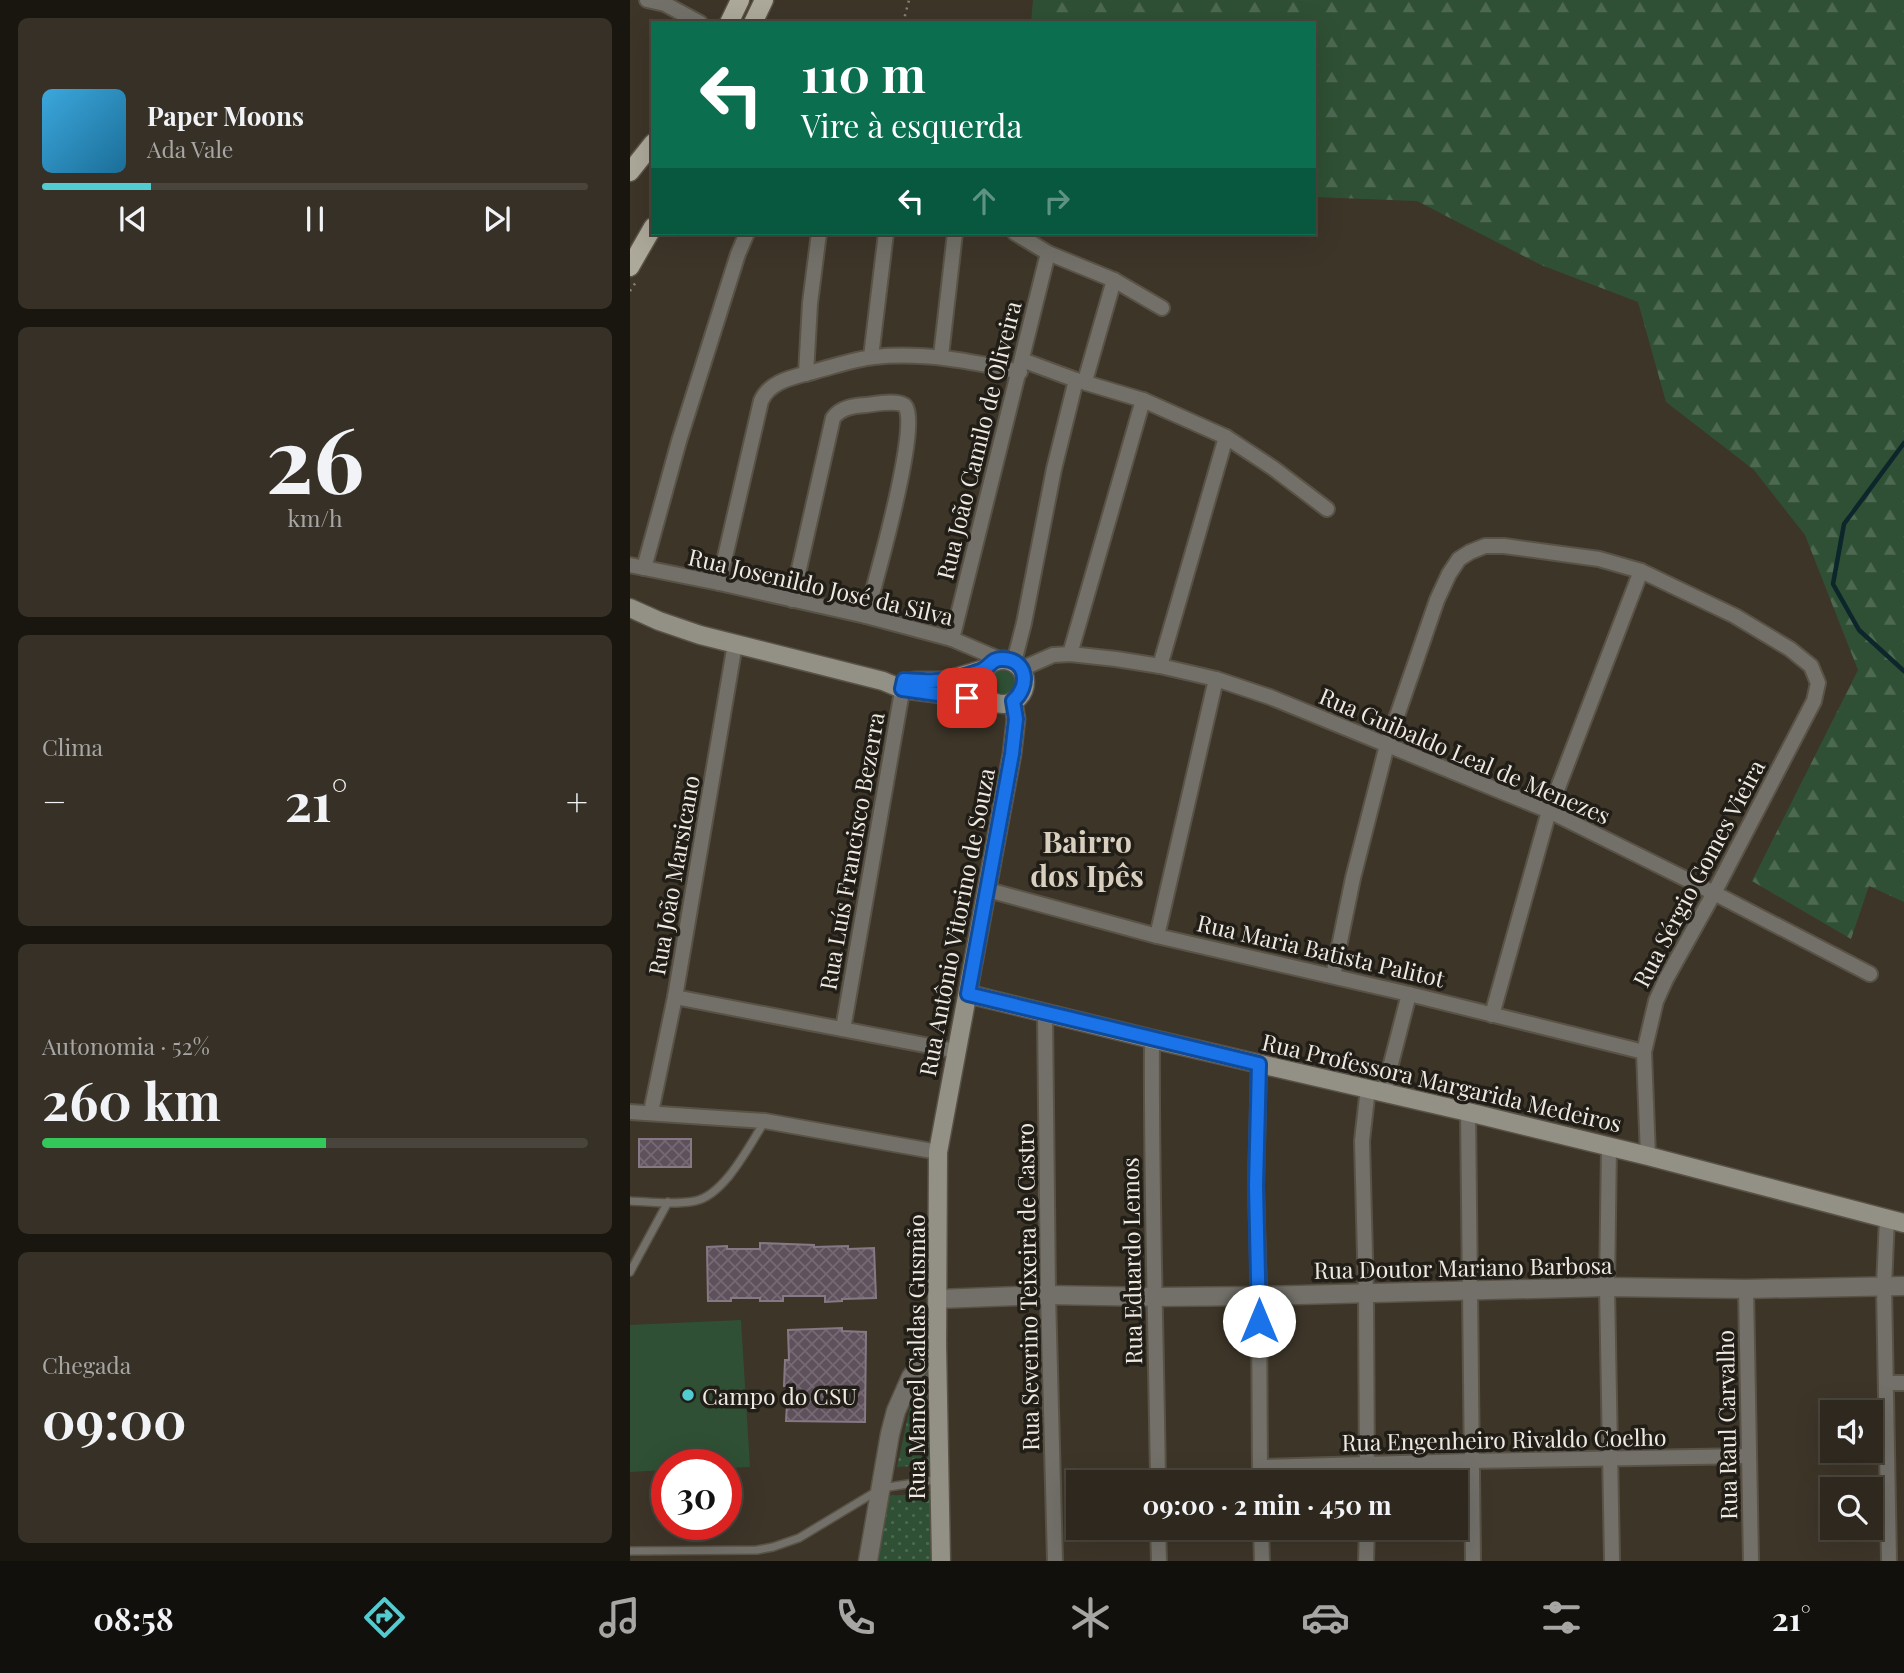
<!DOCTYPE html>
<html lang="pt">
<head>
<meta charset="utf-8">
<style>
	body { margin:0; font-family:"Playfair Display",serif; background:#363027; color:#f1f3f6; height:100vh; display:flex; flex-direction:column; font-size:26px; white-space:nowrap }
	* { box-sizing:border-box; margin:0 }
	p { font-size:23px; color:#a7a6a4 }
	.icon { flex:none; width:38px; height:38px; fill:none; stroke:currentColor; stroke-width:2; stroke-linecap:round; stroke-linejoin:round }
	.map { position:relative; flex:1; overflow:hidden }
	.details { display:flex; flex-direction:column; gap:18px; padding:18px; background:#191610; width:630px }
	.details>* { flex:none }
	.hud { position:absolute; left:21px; top:21px; width:665px; height:214px; border-radius:0px; box-shadow:0 7px 28px #0002,0 0 0 2px #49443c; background:#0b6e4f; color:#fff; overflow:hidden }
	.controls { position:absolute; left:1190px; top:1400px; display:grid; gap:14px }
	.controls a { display:grid; place-items:center; width:63px; height:63px; border-radius:0px; background:#2e281e; box-shadow:0 7px 28px #0002,0 0 0 2px #49443c; font-size:35px }
	.speed { position:absolute; left:21px; top:1449px; display:flex; gap:14px; font-size:35px; font-weight:700; text-align:center }
	.speed>* { display:grid; place-content:center; width:91px; height:91px; border-radius:50%; background:#2e281e; box-shadow:0 7px 28px #0002,0 0 0 2px #49443c; line-height:1 }
	.speed .limit { border:10px solid #d22; background:#fff; color:#111 }
	.pin { position:absolute; display:grid; place-items:center; width:60px; height:60px; color:#fff; margin:-30px; border-radius:14px; box-shadow:0 4px 10px #0006 }
	.me { position:absolute; width:77px; margin:-38px; rotate:0deg; stroke-linejoin:round; filter:drop-shadow(0 0 5px #0008) }
	.turn { display:flex; align-items:center; gap:24px; height:147px; padding:0 35px; font-size:32px }
	.turn .icon { width:91px; height:91px; stroke-width:2.5 }
	.turn b { display:block; font-size:49px; line-height:60px }
	.lanes { display:flex; align-items:center; height:66px; padding:0 35px; background:#0003; justify-content:center; gap:35px; direction:ltr }
	.lanes .off { opacity:.35 }
	.big { font-size:52px; font-weight:700; line-height:1.1 }
	.details .card { flex:1; display:flex; flex-direction:column; justify-content:center; gap:10px; min-width:0; padding:0 24px; border-radius:10px; background:#363027 }
	.details .dial { align-items:center; gap:0 }
	.dial b { font-size:91px; line-height:1 }
	.song { display:flex; align-items:center; gap:21px }
	.cover { width:84px; height:84px; border-radius:10px; background:linear-gradient(135deg,hsl(200 70% 55%),hsl(200 70% 35%)) }
	.played { height:7px; border-radius:4px; background:linear-gradient(90deg,#51ccd1 20%,#49443c 20%) }
	.keys { display:flex; justify-content:space-around; direction:ltr }
	.heat { display:flex; justify-content:space-between; align-items:center; font-size:38px; direction:ltr }
	.charge { height:10px; border-radius:5px; background:linear-gradient(90deg,#34c759 52%,#49443c 0) }
	.trip { position:absolute; left:436px; top:1470px; width:402px; height:70px; border-radius:0px; background:#2e281e; box-shadow:0 7px 28px #0002,0 0 0 2px #49443c; font-weight:700; line-height:70px; text-align:center }
	.dock { display:flex; height:112px; justify-content:space-around; align-items:center; background:#12100c; color:#a7a6a4 }
	.dock .icon { width:49px; height:49px }
	.dock .active { color:#51ccd1 }
	.dock b { font-size:32px; color:#f1f3f6 }
	main { display:flex; flex:1; min-height:0 }
	.map>svg:first-child { display:block }
	.grass { fill:#2f5034 }
	.forest { fill:url(#forest-firs) }
	.park { fill:url(#park-dots) }
	.lines { fill:none; stroke-linecap:round; stroke-linejoin:round }
	.stream { stroke:#0d262b; stroke-width:4.5 }
	.building { fill:url(#building-cross-hatch); stroke:#867985; stroke-width:2 }
	.service-casing { stroke:#595246; stroke-width:10 }
	.minor-casing { stroke:#595246; stroke-width:18 }
	.tertiary-casing { stroke:#595246; stroke-width:21 }
	.secondary-casing { stroke:#595246; stroke-width:21 }
	.primary-casing { stroke:#595246; stroke-width:21 }
	.path { stroke:#888176; stroke-width:2.5; stroke-dasharray:2 5; stroke-linecap:butt }
	.service { stroke:#727069; stroke-width:7 }
	.minor { stroke:#727069; stroke-width:14 }
	.tertiary { stroke:#727069; stroke-width:18 }
	.secondary { stroke:#939085; stroke-width:18 }
	.primary { stroke:#aca89a; stroke-width:18 }
	.route-casing { stroke:#114b97; stroke-width:18 }
	.route { stroke:#1a73e8; stroke-width:12 }
	.poi-dot { fill:#51ccd1; stroke:#211d17; stroke-width:2.5 }
	.labels { text-anchor:middle; dominant-baseline:central; stroke-width:7; stroke-linejoin:round; paint-order:stroke }
	.street-label { font-size:23px; fill:#eee9e1; stroke:#211d17 }
	.poi-label { font-size:23px; fill:#eee9e1; stroke:#211d17; text-anchor:start }
	.district-label { font-size:30px; font-weight:bold; fill:#d9cfbf; stroke:#211d17 }
</style>
</head>
<body>
<main>
<section class="details">
<div class="card">
<div class="song"><i class="cover"></i><div><b>Paper Moons</b><p>Ada Vale</p></div></div>
<div class="played"></div>
<div class="keys"><svg class="icon" aria-label="previous" viewBox="0 0 24 24"><path d="M18 5L8 12l10 7zM5 5v14"/></svg><svg class="icon" aria-label="pause" viewBox="0 0 24 24"><path d="M8 5v14M16 5v14"/></svg><svg class="icon" aria-label="next" viewBox="0 0 24 24"><path d="M6 5l10 7-10 7zM19 5v14"/></svg></div>
</div>
<div class="card dial"><b>26</b><p>km/h</p></div>
<div class="card"><p>Clima</p>
<div class="heat"><a>−</a><b class="big">21°</b><a>+</a></div>
</div>
<div class="card"><p>Autonomia · 52%</p><b class="big">260 km</b><div class="charge"></div></div>
<div class="card"><p>Chegada</p><b class="big">09:00</b></div>
</section>
<div class="map">
<svg width="1274" height="1561" viewBox="0 0 1274 1561">
	<defs>
		<pattern id="forest-firs" width="22" height="20" patternUnits="userSpaceOnUse" patternTransform="scale(1.75)"><rect width="22" height="20" fill="#2f5034"/><path d="M5 1l3.5 6h-7zM16 11l3.5 6h-7z" fill="#4d6951"/></pattern>
		<pattern id="park-dots" width="8" height="8" patternUnits="userSpaceOnUse" patternTransform="scale(1.75)"><rect width="8" height="8" fill="#2f5034"/><path d="M2 2h.1M6 6h.1" fill="none" stroke="#4d6951" stroke-width="1.8" stroke-linecap="round"/></pattern>
		<pattern id="building-cross-hatch" width="8" height="8" patternUnits="userSpaceOnUse" patternTransform="scale(1.75)"><rect width="8" height="8" fill="#5e515c"/><path d="M0 0l8 8M0 8l8-8" fill="none" stroke="#756a73"/></pattern>
	</defs>
	<rect width="100%" height="100%" fill="#3d3528"/>
	<g class="grass">
		<circle cx="372" cy="681" r="13"/>
		<polygon points="111,1320 120,1467 96,1468 96,1465 37,1465 37,1470 0,1472 0,1325"/>
	</g>
	<polygon class="forest" points="403,0 1274,0 1274,902 1239,886 1221,939 1122,881 1228,670 1175,535 1124,470 1036,402 1008,302 911,265 787,201 684,197 684,23 401,23"/>
	<g class="park">
		<polygon points="300,1365 301,1465 267,1467 280,1407"/>
		<polygon points="302,1493 303,1561 243,1561 256,1496"/>
	</g>
	<g class="lines">
		<polyline class="stream" points="1274,443 1214,524 1203,584 1229,630 1274,671"/>
	</g>
	<g class="building">
		<rect x="9" y="1139" width="52" height="28"/>
		<polygon points="130,1243 184,1245 184,1247 218,1246 218,1249 244,1248 246,1298 212,1299 212,1301 195,1302 195,1296 153,1296 153,1301 130,1301 130,1298 101,1298 101,1301 78,1301 77,1247 97,1246 97,1249 130,1249"/>
		<polygon points="212,1328 212,1331 236,1332 235,1422 156,1421 158,1386 154,1386 155,1360 159,1360 158,1330"/>
	</g>
	<g class="lines">
		<defs>
			<g id="service">
				<path d="M0,1201C21,1202 44,1205 65,1201C95,1195 120,1144 135,1121"/>
				<polyline points="0,1272 38,1202"/>
				<polyline points="0,1551 127,1550 143,1547 169,1538 252,1488 310,1479"/>
			</g>
			<g id="minor">
				<polyline points="17,0 35,4 70,23"/>
				<polyline points="385,233 418,253 484,280 532,308"/>
				<polyline points="311,356 325,233"/>
				<polyline points="241,357 256,233"/>
				<polyline points="392,360 446,380 513,400 596,437 643,468 697,509"/>
				<polyline points="176,374 180,303 189,233"/>
				<polyline points="455,381 484,280"/>
				<polyline points="0,565 89,583 236,616 322,639 369,659"/>
				<polyline points="14,568 49,441 108,254 117,233"/>
				<path d="M89,583L131,401C140,380 165,377 186,371C205,366 225,359 244,357C294,352 341,361 390,372"/>
				<path d="M162,600L203,418C211,407 224,406 236,405C246,404 265,400 274,405C293,418 243,590 236,616"/>
				<polyline points="322,639 418,253"/>
				<polyline points="440,654 513,400"/>
				<polyline points="384,662 394,623 424,469 446,380"/>
				<polyline points="530,666 596,437"/>
				<polyline points="391,669 423,655 440,654 486,659 530,666 586,679 640,697 919,811 1084,893 1240,974"/>
				<polyline points="358,890 527,936 779,994 1014,1052"/>
				<polyline points="527,936 586,679"/>
				<polyline points="703,976 723,878 757,745 807,600 819,574 829,559 840,552 855,546 874,546 969,559 1011,571 1105,616 1160,649 1181,666 1188,683 1184,701 1084,893 1036,979 1026,1001 1014,1052 1018,1156"/>
				<polyline points="45,997 326,1051"/>
				<polyline points="415,1013 418,1295 425,1561"/>
				<polyline points="862,1015 919,811 1011,571"/>
				<polyline points="213,1029 274,680"/>
				<path d="M522,1039C521,1187 526,1334 528,1482"/>
				<polyline points="629,1064 626,1186 629,1296 630,1482"/>
				<polyline points="754,1091 779,994"/>
				<polyline points="0,1112 135,1121 308,1152"/>
				<polyline points="21,1112 45,997 105,644"/>
				<polyline points="838,1112 843,1561"/>
				<polyline points="979,1147 977,1287 982,1561"/>
				<polyline points="1257,1218 1254,1286 1259,1561"/>
				<polyline points="1116,1289 1121,1561"/>
				<polyline points="1257,1383 1274,1383"/>
				<polyline points="630,1467 841,1461 1119,1456"/>
				<polyline points="737,1482 736,1294 732,1141 738,1088"/>
				<polyline points="528,1528 529,1561"/>
				<polyline points="631,1528 632,1561"/>
				<polyline points="736,1561 737,1528"/>
			</g>
			<g id="tertiary">
				<polyline points="308,1299 418,1295 525,1297 629,1296 977,1287 1116,1289 1274,1286"/>
				<polyline points="238,1561 260,1434 266,1411 281,1377 307,1344"/>
			</g>
			<g id="secondary">
				<polyline points="0,608 29,621 70,635 253,681 272,689 359,700"/>
				<circle cx="373" cy="682" r="22"/>
				<polyline points="284,681 314,681 354,669"/>
				<polyline points="338,994 522,1039 838,1112 1018,1156 1274,1223"/>
				<polyline points="311,1561 307,1344 308,1152 382,754 386,719 383,701"/>
			</g>
			<g id="primary">
				<polyline points="99,23 110,0"/>
				<polyline points="123,23 134,0"/>
				<polyline points="0,172 23,143"/>
				<polyline points="0,267 23,227"/>
			</g>
		</defs>
		<use href="#service" class="service-casing"/>
		<use href="#minor" class="minor-casing"/>
		<use href="#tertiary" class="tertiary-casing"/>
		<use href="#secondary" class="secondary-casing"/>
		<use href="#primary" class="primary-casing"/>
		<g class="path">
			<polyline points="273,23 279,0"/>
			<polyline points="0,291 6,282"/>
		</g>
		<use href="#service" class="service"/>
		<use href="#minor" class="minor"/>
		<use href="#tertiary" class="tertiary"/>
		<use href="#secondary" class="secondary"/>
		<use href="#primary" class="primary"/>
	</g>
	<g class="lines">
		<defs>
			<path id="route" d="M337,698L272,689L274,680C297,682 316,682 338,675C343,673 350,672 354,669C361,665 362,659 372,659C398,659 400,687 383,701L386,719L382,754L338,994L629,1064L626,1186L629,1321"/>
		</defs>
		<use href="#route" class="route-casing"/>
		<use href="#route" class="route"/>
	</g>
	<circle class="poi-dot" cx="58" cy="1395" r="7"/>
	<g class="labels">
		<g class="street-label">
			<text transform="translate(348 440) rotate(-76)">Rua João Camilo de Oliveira</text>
			<text transform="translate(191 586) rotate(13)">Rua Josenildo José da Silva</text>
			<text transform="translate(835 755) rotate(23)">Rua Guibaldo Leal de Menezes</text>
			<text transform="translate(221 851) rotate(-80)">Rua Luís Francisco Bezerra</text>
			<text transform="translate(1068 873) rotate(-62)">Rua Sérgio Gomes Vieira</text>
			<text transform="translate(43 875) rotate(-80)">Rua João Marsicano</text>
			<text transform="translate(326 922) rotate(-79)">Rua Antônio Vitorino de Souza</text>
			<text transform="translate(691 950) rotate(13)">Rua Maria Batista Palitot</text>
			<text transform="translate(812 1082) rotate(13)">Rua Professora Margarida Medeiros</text>
			<text transform="translate(501 1261) rotate(-91)">Rua Eduardo Lemos</text>
			<text transform="translate(833 1267) rotate(-1)">Rua Doutor Mariano Barbosa</text>
			<text transform="translate(397 1287) rotate(-91)">Rua Severino Teixeira de Castro</text>
			<text transform="translate(285 1357) rotate(-90)">Rua Manoel Caldas Gusmão</text>
			<text transform="translate(1096 1425) rotate(-91)">Rua Raul Carvalho</text>
			<text transform="translate(874 1439) rotate(-1)">Rua Engenheiro Rivaldo Coelho</text>
		</g>
		<g class="poi-label">
			<text x="72" y="1395">Campo do CSU</text>
		</g>
		<g class="district-label">
			<text x="457" y="841">Bairro<tspan x="457" dy="34">dos Ipês</tspan></text>
		</g>
	</g>
</svg>
<div class="controls">
<a><svg class="icon" aria-label="sound" viewBox="0 0 24 24"><path d="M4 9h4l5-4v14l-5-4H4zM17 9q2 3 0 6"/></svg></a>
<a><svg class="icon" aria-label="search" viewBox="0 0 24 24"><circle cx="10" cy="10" r="6"/><path d="M15 15l6 6"/></svg></a>
</div>
<div class="speed"><div class="limit">30</div></div>
<div class="pin" style="left:337px;top:698px;background:#d93025"><svg class="icon" aria-label="arrive" viewBox="0 0 24 24"><path d="M6 21V4h12l-3 4 3 4H6"/></svg></div>
<svg class="me" style="left:629px;top:1321px" viewBox="-20 -20 40 40"><circle r="19" fill="#fff"/><path d="M0-13L10 11 0 6-10 11z" fill="#1a73e8"/></svg>
<div class="trip">09:00 · 2 min · 450 m</div>
<div class="hud">
<div class="turn"><svg class="icon" aria-label="left" viewBox="0 0 24 24"><path d="M17 20v-9H6M10 6l-5 5 5 5"/></svg><div><b>110 m</b>Vire à esquerda</div></div>
<div class="lanes"><svg class="icon" aria-label="left" viewBox="0 0 24 24"><path d="M17 20v-9H6M10 6l-5 5 5 5"/></svg><svg class="icon off" aria-label="ahead" viewBox="0 0 24 24"><path d="M12 20V5M6 11l6-6 6 6"/></svg><svg class="icon off" aria-label="right" viewBox="0 0 24 24"><path d="M7 20v-9h11M14 6l5 5-5 5"/></svg></div>
</div>
</div>
</main>
<nav class="dock">
<b>08:58</b>
<svg class="icon active" aria-label="directions" viewBox="0 0 24 24"><path d="M12 3l9 9-9 9-9-9zM9 14v-3h6M13 9l2 2-2 2"/></svg>
<svg class="icon" aria-label="music" viewBox="0 0 24 24"><path d="M9 18V5l10-2v13"/><circle cx="6" cy="18" r="3"/><circle cx="16" cy="16" r="3"/></svg>
<svg class="icon" aria-label="phone" viewBox="0 0 24 24"><path d="M5 4h4l2 5-3 2q2 4 5 5l2-3 5 2v4C11 20 4 13 5 4z"/></svg>
<svg class="icon" aria-label="climate" viewBox="0 0 24 24"><path d="M12 3v18M4 7l16 10M4 17L20 7"/></svg>
<svg class="icon" aria-label="car" viewBox="0 0 24 24"><path d="M5 17H2v-5l4-1 3-4h7l3 4 3 1v5h-3M9 17h6M6 11h13"/><circle cx="7" cy="17" r="2"/><circle cx="17" cy="17" r="2"/></svg>
<svg class="icon" aria-label="filters" viewBox="0 0 24 24"><path d="M4 7h16M4 17h16"/><circle cx="9" cy="7" r="2"/><circle cx="15" cy="17" r="2"/></svg>
<b>21°</b>
</nav>
</body>
</html>
